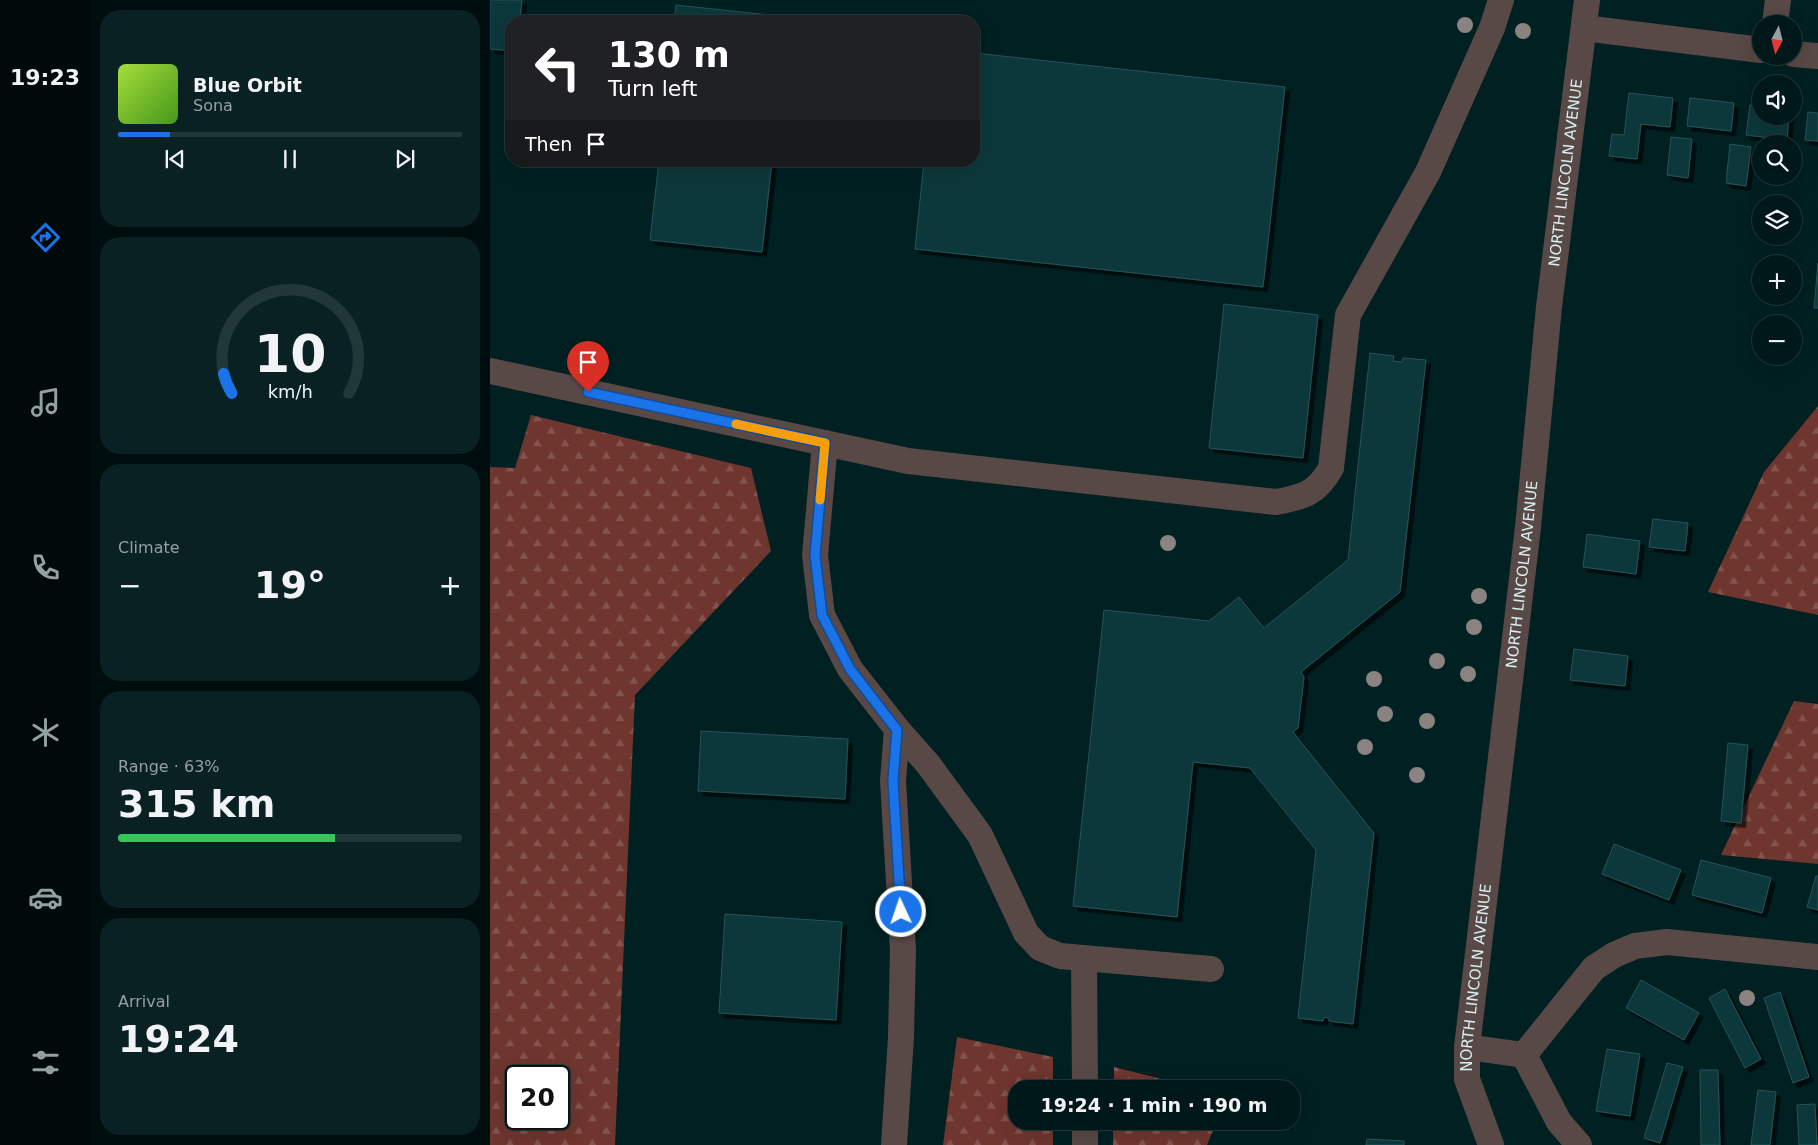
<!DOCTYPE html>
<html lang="en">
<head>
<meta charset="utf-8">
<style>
	body { margin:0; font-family:"DejaVu Sans",sans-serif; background:#0a2123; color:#f1f3f6; height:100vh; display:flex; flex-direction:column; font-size:19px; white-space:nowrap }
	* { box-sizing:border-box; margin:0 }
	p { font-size:16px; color:#95a0a2 }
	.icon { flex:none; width:28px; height:28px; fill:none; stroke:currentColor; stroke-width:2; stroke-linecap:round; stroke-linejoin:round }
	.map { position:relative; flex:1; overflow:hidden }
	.sheet { display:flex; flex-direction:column; gap:10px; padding:10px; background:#000d0e; width:400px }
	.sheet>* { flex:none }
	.hud { position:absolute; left:15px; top:15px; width:475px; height:152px; border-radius:20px; box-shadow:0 5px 20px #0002,0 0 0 1px #223739; background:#202124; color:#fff; overflow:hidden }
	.needle { width:32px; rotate:187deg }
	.fabs { position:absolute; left:1262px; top:15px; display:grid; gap:10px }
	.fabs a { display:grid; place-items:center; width:50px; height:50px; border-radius:50%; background:#00181a; box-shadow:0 5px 20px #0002,0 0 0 1px #223739; font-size:25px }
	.speed { position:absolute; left:15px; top:1065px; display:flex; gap:10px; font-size:25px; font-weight:700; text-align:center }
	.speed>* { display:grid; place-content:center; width:65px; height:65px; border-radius:50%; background:#00181a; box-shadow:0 5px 20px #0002,0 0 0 1px #223739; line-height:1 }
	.speed .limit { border:2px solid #111; border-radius:8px; background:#fff; color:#111 }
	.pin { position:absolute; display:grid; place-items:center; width:42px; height:42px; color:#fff; margin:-51px -21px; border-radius:50% 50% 50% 0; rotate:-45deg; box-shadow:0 0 5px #0007 }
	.pin .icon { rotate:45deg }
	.me { position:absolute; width:55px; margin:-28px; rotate:357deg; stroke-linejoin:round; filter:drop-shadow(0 0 4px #0008) }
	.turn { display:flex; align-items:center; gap:18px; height:105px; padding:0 20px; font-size:22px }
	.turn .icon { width:65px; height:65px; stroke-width:2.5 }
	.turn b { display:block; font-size:35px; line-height:42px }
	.then { display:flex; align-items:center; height:48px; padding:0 20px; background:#0003; gap:10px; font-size:19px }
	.big { font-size:38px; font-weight:800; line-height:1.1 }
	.sheet .tile { flex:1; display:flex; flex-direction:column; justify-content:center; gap:8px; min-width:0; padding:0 18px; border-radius:20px; background:#0a2123 }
	.sheet .dial { align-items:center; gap:0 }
	.dial svg { height:130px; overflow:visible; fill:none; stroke:#223739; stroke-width:7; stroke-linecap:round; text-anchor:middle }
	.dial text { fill:#f1f3f6; stroke:none }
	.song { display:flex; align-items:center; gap:15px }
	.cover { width:60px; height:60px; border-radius:8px; background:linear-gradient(135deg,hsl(80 70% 55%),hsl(100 70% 35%)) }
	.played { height:5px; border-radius:2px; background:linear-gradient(90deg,#1a73e8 15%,#223739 15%) }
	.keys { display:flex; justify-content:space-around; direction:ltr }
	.heat { display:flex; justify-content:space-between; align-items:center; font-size:28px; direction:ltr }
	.charge { height:8px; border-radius:4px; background:linear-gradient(90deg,#34c759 63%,#223739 0) }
	.trip { position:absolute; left:518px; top:1080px; width:292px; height:50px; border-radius:20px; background:#00181a; box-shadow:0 5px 20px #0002,0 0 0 1px #223739; font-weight:800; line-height:50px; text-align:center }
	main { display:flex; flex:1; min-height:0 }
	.tabs { display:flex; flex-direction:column; width:90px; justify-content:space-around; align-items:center; background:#000a0a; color:#95a0a2 }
	.tabs .icon { width:35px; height:35px }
	.tabs .current { color:#1a73e8 }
	.tabs b { font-size:22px; color:#f1f3f6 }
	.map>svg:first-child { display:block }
	.forest { fill:url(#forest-firs); fill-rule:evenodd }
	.building { fill:#07373a; stroke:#295458; filter:url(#shadow) }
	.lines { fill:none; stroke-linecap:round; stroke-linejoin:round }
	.minor { stroke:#584846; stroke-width:26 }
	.tree { fill:#8b8381 }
	.route-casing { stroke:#114b97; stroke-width:12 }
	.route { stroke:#1a73e8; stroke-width:9 }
	.slow { stroke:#f59e0b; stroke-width:9 }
	.labels { text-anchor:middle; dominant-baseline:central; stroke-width:4; stroke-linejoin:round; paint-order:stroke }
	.street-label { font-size:15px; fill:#d9f0f1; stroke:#000809 }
</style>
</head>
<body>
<main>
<nav class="tabs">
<b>19:23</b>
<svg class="icon current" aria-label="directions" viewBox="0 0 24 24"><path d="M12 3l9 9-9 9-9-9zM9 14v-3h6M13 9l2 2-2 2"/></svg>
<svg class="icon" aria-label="music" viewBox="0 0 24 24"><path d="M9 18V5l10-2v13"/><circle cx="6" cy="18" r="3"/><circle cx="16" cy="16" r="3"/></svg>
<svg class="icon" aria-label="phone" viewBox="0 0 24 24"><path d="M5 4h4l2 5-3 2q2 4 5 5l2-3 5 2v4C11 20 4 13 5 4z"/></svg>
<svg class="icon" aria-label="climate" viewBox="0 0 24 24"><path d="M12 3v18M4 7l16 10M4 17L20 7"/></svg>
<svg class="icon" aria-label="car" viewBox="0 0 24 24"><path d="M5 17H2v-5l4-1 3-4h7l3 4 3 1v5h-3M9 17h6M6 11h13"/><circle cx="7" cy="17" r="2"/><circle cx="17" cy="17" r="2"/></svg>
<svg class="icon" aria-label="filters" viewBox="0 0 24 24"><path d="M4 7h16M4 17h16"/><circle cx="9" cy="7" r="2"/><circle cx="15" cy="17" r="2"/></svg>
</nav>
<section class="sheet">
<div class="tile">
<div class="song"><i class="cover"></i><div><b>Blue Orbit</b><p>Sona</p></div></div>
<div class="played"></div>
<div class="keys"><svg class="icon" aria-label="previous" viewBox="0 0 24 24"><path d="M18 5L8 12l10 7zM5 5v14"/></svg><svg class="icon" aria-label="pause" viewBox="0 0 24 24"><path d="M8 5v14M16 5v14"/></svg><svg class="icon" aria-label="next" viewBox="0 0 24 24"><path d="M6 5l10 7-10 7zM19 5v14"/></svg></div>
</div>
<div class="tile dial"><svg viewBox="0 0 100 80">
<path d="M14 69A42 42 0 1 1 86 69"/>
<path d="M14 69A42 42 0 0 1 9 57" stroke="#1a73e8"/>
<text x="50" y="56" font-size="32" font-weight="700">10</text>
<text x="50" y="72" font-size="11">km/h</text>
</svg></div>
<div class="tile"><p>Climate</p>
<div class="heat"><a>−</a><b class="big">19°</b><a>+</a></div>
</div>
<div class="tile"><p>Range · 63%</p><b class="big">315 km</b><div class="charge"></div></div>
<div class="tile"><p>Arrival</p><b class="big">19:24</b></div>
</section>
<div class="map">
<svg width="1328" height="1145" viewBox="0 0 1328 1145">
	<defs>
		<pattern id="forest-firs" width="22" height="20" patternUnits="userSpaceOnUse" patternTransform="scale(1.25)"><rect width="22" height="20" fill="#6f352f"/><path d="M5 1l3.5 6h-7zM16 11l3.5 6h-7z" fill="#83534e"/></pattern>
		<filter id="shadow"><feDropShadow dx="4.5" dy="4.5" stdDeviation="0" flood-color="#0009"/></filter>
	</defs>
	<rect width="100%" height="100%" fill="#002022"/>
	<g class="forest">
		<polygon points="1328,406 1328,615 1218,592 1274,472"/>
		<path d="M41,415L261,468L281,551L145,695L125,1145H0V467L25,468ZM26,1076H69V1119H26Z"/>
		<polygon points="1304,701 1328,704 1328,864 1231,855"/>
		<polygon points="467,1037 563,1057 563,1089 526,1089 526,1121 563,1121 563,1145 453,1145"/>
		<polygon points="624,1067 711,1089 624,1089"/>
		<polygon points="623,1121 727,1121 717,1145 623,1145"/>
	</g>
	<g class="building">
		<polygon points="0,0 32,0 30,21 21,21 21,51 0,49"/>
		<polygon points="186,5 297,17 297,21 184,21"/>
		<polygon points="484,53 795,87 773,287 425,249 434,161 484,161"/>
		<polygon points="1139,93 1183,98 1180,127 1151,124 1147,159 1119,156 1122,134 1134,135"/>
		<polygon points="1200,98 1244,103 1241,131 1197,126"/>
		<polygon points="1260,105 1271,107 1271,116 1299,116 1297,140 1256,135"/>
		<polygon points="1318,112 1328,113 1328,141 1315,140"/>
		<polygon points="1181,137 1202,139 1198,178 1177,175"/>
		<polygon points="1240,144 1261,147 1256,186 1236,183"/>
		<polygon points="169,161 282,161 272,252 160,240"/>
		<polygon points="1328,263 1328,308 1324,308"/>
		<polygon points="734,304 828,315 813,458 719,448"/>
		<polygon points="880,353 904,356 903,361 912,362 913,358 936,360 910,592 811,672 814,677 808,728 803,732 884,833 863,1024 839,1021 839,1018 834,1017 833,1021 808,1018 826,850 760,768 703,762 687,917 583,906 614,610 719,621 749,597 774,628 858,560"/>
		<polygon points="1163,519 1198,523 1195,551 1159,547"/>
		<polygon points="1097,534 1150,541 1146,574 1093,567"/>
		<polygon points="1084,649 1138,656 1135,686 1080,680"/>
		<polygon points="211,731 358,739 355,799 208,791"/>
		<polygon points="1238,743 1258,745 1251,823 1231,821"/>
		<polygon points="1124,844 1191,870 1179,900 1112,874"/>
		<polygon points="1211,860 1281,878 1272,913 1202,895"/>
		<polygon points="1326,876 1328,876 1328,910 1317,907"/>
		<polygon points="235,914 352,922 346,1020 229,1013"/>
		<polygon points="1151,980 1209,1013 1194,1040 1136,1008"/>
		<polygon points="1235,989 1271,1059 1255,1068 1219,998"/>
		<polygon points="1290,992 1319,1077 1303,1083 1274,998"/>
		<polygon points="1117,1049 1150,1054 1140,1116 1106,1111"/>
		<polygon points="1177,1063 1193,1067 1170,1143 1154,1138"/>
		<polygon points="1210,1070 1228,1070 1230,1145 1211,1145"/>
		<polygon points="1268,1090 1286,1092 1280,1145 1261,1145"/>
		<polygon points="1325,1104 1327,1145 1309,1145 1307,1105"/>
		<polygon points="877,1139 914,1141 914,1145 876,1145"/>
	</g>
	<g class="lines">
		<g class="minor">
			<polyline points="1285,24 1288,0"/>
			<polyline points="1094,28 1271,50"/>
			<polyline points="1304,54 1328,56"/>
			<path d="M0,371L418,461L786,502C814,497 827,493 841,468L858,315L938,172L1002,28L1011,0"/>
			<polyline points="335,443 325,555 332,615 360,669 407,729 438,764 490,835 536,933 550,948 570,956 721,969"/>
			<polyline points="594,960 595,1089"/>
			<polyline points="977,1047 1034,1055 1069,1122 1089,1145"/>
			<polyline points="1034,1055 1104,968 1124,955 1145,946 1177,942 1328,957"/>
			<polyline points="595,1121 595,1145"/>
			<polyline points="404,1145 411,1037 413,950 403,781 407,729"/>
			<path id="s1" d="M1001,1145L977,1079V1047L1038,527L1059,307L1097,0"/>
		</g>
	</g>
	<g class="tree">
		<circle cx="975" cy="25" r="8"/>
		<circle cx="1033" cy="31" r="8"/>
		<circle cx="678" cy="543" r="8"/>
		<circle cx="989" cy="596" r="8"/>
		<circle cx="984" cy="627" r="8"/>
		<circle cx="947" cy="661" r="8"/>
		<circle cx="978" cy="674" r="8"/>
		<circle cx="884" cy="679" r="8"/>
		<circle cx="895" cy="714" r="8"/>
		<circle cx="937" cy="721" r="8"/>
		<circle cx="875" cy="747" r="8"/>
		<circle cx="927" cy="775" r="8"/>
		<circle cx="1257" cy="998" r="8"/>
	</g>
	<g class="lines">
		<defs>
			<polyline id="route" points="98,392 335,443 325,555 332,615 360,669 407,730 403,781 411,912"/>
		</defs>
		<use href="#route" class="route-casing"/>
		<use href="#route" class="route"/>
		<polyline class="slow" points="246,424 335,443 330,500"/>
	</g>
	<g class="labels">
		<g class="street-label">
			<text stroke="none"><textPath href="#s1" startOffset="982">NORTH LINCOLN AVENUE</textPath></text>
			<text stroke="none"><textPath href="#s1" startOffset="578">NORTH LINCOLN AVENUE</textPath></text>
			<text stroke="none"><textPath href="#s1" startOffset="172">NORTH LINCOLN AVENUE</textPath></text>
		</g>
	</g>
</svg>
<div class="fabs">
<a><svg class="needle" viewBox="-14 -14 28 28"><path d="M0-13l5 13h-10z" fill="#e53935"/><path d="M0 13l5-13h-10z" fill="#95a0a2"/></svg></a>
<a><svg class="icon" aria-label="sound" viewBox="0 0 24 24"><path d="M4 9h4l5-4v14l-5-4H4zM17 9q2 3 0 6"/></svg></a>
<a><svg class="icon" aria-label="search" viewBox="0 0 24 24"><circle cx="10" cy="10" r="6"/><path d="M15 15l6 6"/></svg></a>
<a><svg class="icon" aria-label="layers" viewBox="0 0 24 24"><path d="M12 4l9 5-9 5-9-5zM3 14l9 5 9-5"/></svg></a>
<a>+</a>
<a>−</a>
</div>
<div class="speed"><div class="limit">20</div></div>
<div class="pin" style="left:98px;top:392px;background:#d93025"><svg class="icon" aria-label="arrive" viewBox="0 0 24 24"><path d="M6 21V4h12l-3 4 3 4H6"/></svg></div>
<svg class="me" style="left:411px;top:912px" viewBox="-20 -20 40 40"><circle r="17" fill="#1a73e8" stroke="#fff" stroke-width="3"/><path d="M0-11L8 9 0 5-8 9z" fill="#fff"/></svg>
<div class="trip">19:24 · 1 min · 190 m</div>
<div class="hud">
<div class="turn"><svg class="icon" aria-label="left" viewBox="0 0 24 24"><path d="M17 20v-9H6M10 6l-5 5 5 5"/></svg><div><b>130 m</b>Turn left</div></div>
<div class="then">Then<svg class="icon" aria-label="arrive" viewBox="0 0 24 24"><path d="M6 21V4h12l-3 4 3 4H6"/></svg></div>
</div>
</div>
</main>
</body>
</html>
